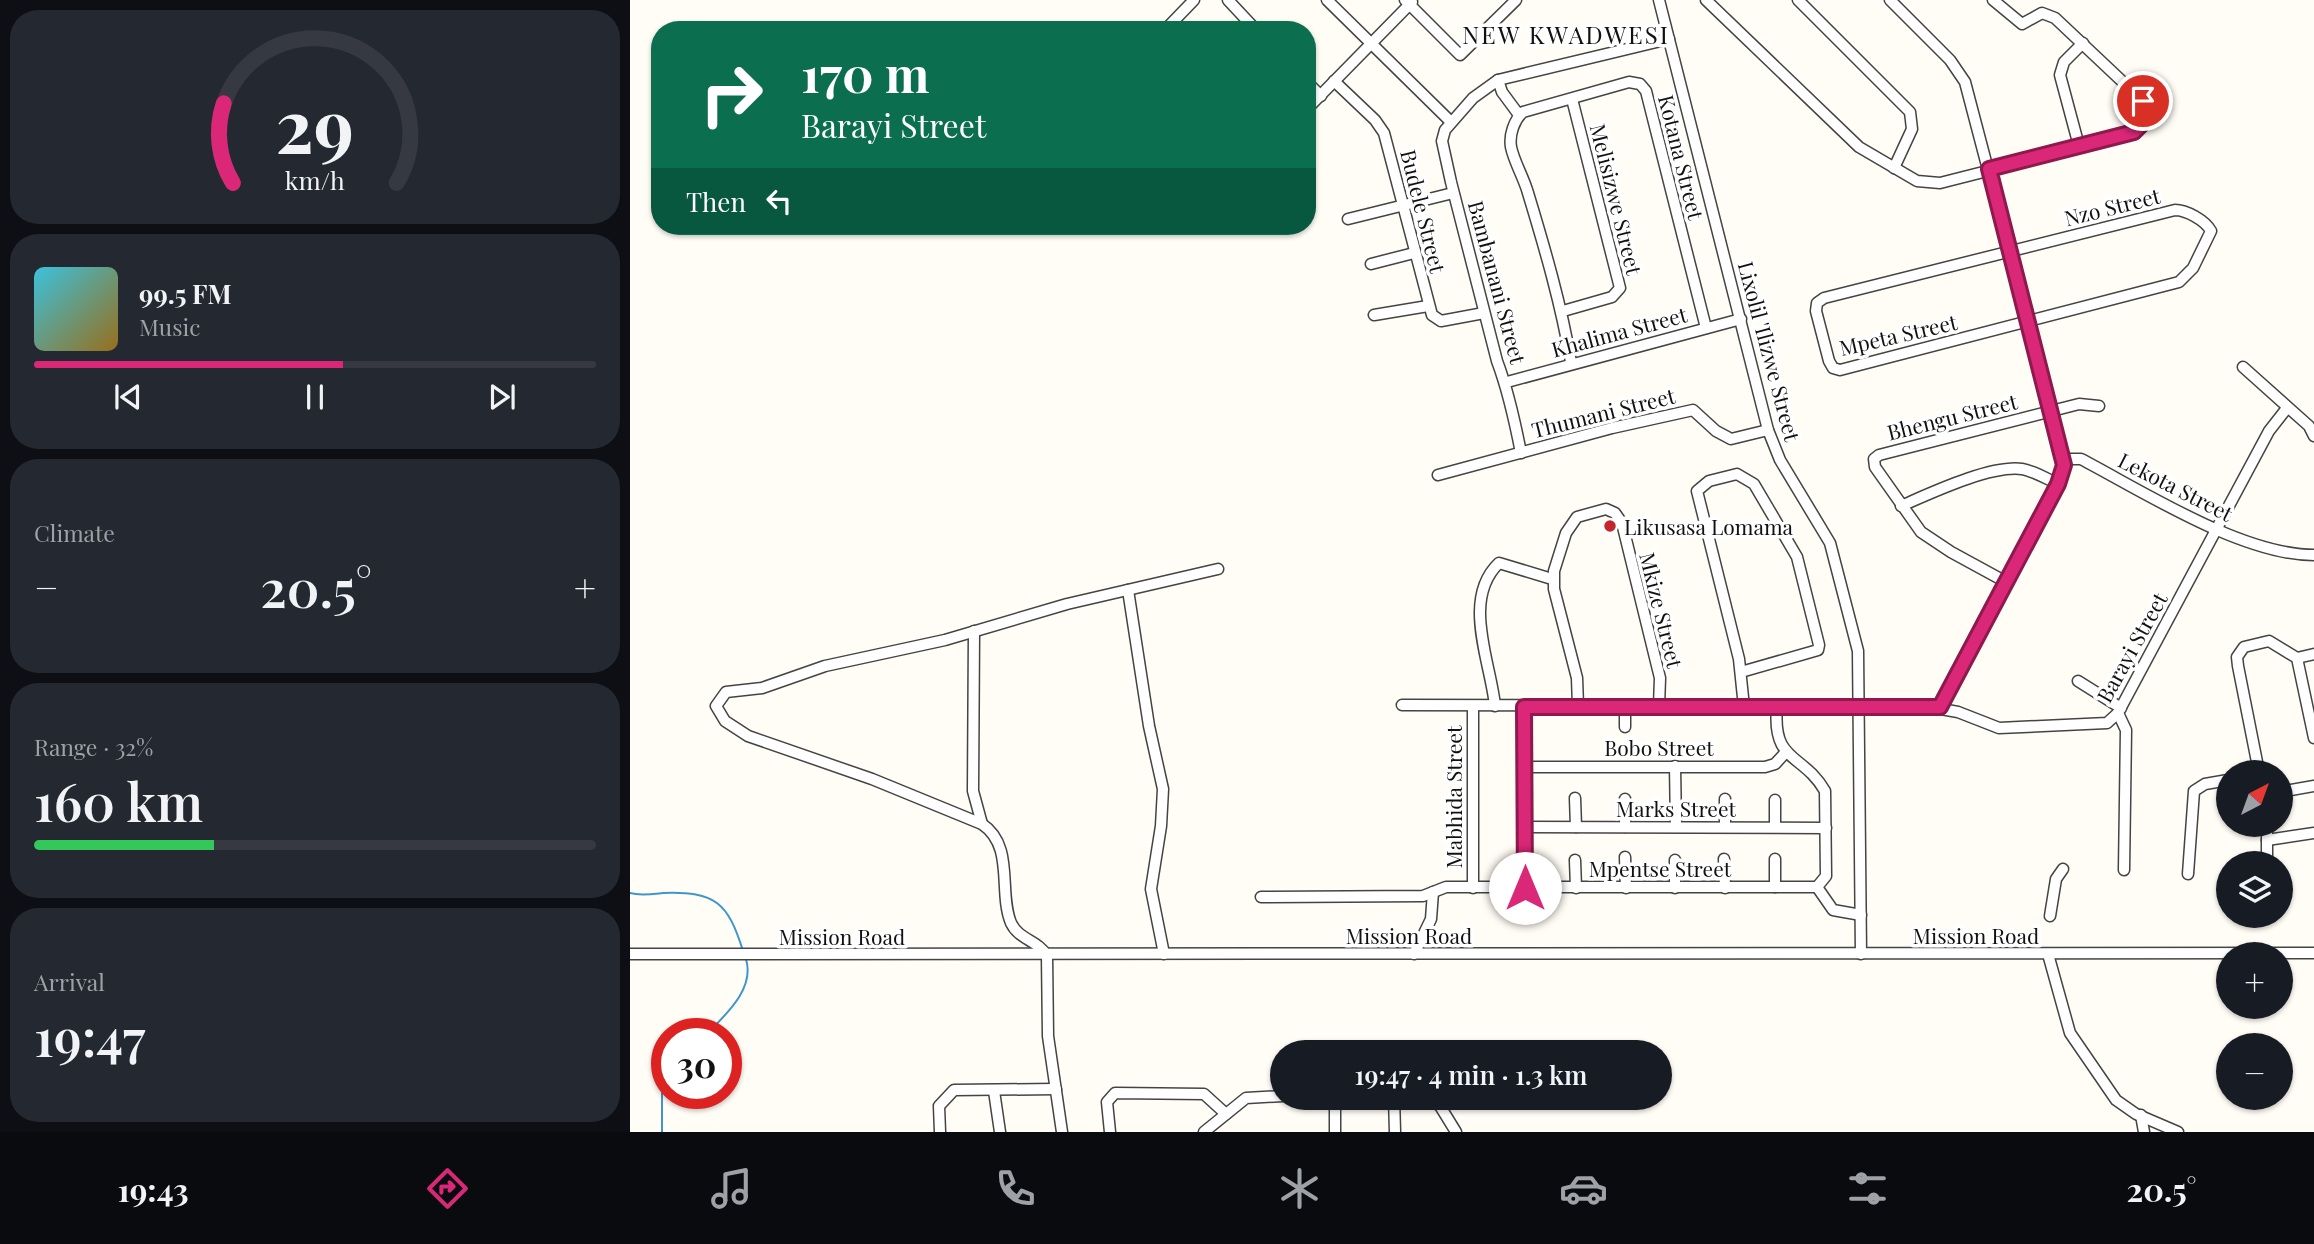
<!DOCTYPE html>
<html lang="en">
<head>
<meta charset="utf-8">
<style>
	body { margin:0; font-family:"Playfair Display",serif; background:#242831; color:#f1f3f6; height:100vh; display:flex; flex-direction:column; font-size:26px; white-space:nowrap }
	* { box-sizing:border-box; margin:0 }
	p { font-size:23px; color:#9ea1a6 }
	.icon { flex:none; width:38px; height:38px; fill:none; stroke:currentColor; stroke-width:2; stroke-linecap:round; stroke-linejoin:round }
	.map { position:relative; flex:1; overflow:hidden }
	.drawer { display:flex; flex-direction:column; gap:10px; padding:10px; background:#0d0f14; width:630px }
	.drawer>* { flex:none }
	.top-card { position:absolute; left:21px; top:21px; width:665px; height:214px; border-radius:28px; box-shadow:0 2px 5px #0004; background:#0b6e4f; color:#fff; overflow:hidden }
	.needle { width:46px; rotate:41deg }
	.tools { position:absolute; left:1586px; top:760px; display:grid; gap:14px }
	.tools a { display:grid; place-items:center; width:77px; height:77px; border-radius:50%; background:#171b24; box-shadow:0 2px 5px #0004; font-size:35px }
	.speed { position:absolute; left:21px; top:1018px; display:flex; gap:14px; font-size:35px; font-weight:700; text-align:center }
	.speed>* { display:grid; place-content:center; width:91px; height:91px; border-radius:50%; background:#171b24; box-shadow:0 2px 5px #0004; line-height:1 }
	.speed .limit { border:10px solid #d22; background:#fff; color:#111 }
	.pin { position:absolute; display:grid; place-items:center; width:60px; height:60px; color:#fff; margin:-30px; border:4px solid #fff; border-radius:50%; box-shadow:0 2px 7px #0007 }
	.me { position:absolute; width:77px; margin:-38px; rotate:0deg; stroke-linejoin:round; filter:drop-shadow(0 0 5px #0008) }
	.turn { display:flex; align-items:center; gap:24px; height:147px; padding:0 35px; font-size:32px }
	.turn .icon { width:91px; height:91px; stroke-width:2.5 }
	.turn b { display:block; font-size:49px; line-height:60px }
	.then { display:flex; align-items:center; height:66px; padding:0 35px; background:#0003; gap:14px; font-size:26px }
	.big { font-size:52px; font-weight:600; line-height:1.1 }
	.drawer .tile { flex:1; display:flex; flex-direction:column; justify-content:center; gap:10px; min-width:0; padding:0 24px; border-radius:28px; background:#242831 }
	.drawer .dial { align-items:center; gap:0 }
	.dial svg { height:182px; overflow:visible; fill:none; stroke:#363941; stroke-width:7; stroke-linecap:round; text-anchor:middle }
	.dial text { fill:#f1f3f6; stroke:none }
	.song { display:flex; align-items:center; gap:21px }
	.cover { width:84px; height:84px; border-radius:10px; background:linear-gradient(135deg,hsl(190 70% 55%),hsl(40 70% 35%)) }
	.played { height:7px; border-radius:4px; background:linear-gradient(90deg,#db2777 55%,#363941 55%) }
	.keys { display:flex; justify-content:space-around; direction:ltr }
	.heat { display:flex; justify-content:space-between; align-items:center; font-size:38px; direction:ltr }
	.charge { height:10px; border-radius:5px; background:linear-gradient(90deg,#34c759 32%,#363941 0) }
	.trip { position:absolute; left:640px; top:1040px; width:402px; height:70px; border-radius:35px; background:#171b24; box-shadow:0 2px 5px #0004; font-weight:600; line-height:70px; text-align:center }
	.menu { display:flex; height:112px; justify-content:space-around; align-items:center; background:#090b0e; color:#9ea1a6 }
	.menu .icon { width:49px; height:49px }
	.menu .current { color:#db2777 }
	.menu b { font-size:32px; color:#f1f3f6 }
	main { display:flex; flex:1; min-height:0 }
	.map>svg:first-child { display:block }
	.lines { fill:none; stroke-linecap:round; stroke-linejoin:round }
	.stream { stroke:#3f96cf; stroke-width:2 }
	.minor-casing { stroke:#444; stroke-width:13 }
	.minor { stroke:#fff; stroke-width:10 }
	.route-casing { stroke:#8e194d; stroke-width:18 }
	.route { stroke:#db2777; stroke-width:12 }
	.poi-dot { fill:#c4262e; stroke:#fff; stroke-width:2.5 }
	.labels { text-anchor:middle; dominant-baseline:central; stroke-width:7; stroke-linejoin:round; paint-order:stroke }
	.street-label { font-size:21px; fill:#111; stroke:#fff }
	.poi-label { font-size:21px; fill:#111; stroke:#fff; text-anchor:start }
	.quarter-label { font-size:24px; letter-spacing:2px; fill:#111; stroke:#fff }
</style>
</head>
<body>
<main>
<section class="drawer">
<div class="tile dial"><svg viewBox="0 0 100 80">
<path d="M14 69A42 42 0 1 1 86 69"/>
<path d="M14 69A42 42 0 0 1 10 34" stroke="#db2777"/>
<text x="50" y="56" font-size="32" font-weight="700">29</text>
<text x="50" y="72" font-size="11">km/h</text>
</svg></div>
<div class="tile">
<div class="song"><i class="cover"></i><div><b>99.5 FM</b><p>Music</p></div></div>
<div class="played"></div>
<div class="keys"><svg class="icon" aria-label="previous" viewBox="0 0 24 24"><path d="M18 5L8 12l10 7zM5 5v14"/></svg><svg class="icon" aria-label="pause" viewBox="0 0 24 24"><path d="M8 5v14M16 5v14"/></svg><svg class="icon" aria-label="next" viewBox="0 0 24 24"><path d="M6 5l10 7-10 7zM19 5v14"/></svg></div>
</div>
<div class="tile"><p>Climate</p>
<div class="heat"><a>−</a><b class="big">20.5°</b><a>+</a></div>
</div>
<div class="tile"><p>Range · 32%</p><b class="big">160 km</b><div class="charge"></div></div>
<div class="tile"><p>Arrival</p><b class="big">19:47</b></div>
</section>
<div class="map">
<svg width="1684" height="1132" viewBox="0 0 1684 1132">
	<rect width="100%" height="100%" fill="#fffdf5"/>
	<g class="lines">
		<g class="stream">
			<path d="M0,893C10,896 23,894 33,893C86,891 98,903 113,951"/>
			<path d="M77,1034C96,1014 125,989 116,959"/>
			<polyline points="32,1132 32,1088 37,1079"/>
		</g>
		<defs>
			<g id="minor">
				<polyline points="598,0 626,30"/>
				<polyline points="697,0 820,121"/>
				<polyline points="775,0 830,55 886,0"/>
				<polyline points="1029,0 1138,430 1150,460 1200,543 1228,651 1231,954"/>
				<polyline points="1076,0 1229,147 1287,181 1310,183 1495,136 1509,127 1519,112 1513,101 1425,18 1412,13 1392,24 1363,0"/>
				<polyline points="1168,0 1280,112 1282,129 1264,168"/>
				<polyline points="1260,0 1320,60 1335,82 1434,459 1428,484 1310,707"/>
				<polyline points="535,30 564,0"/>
				<polyline points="868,80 872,92 889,115"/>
				<polyline points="704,81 745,120 754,133 802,315 811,321 854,313"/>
				<polyline points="677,82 691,96"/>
				<polyline points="677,109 782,2"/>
				<polyline points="1449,146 1430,75 1434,62 1453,43"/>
				<path d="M1545,210C1556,210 1575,220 1581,231L1563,268L1549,282L1210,370L1203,368L1199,361L1186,311L1187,303L1194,298Z"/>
				<polyline points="718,219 823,193"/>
				<polyline points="741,264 784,253"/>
				<polyline points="933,311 982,297 990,288 942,99"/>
				<polyline points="744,315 798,306"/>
				<path d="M941,362C931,304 915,249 898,193C894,178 884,162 881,147C879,135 884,120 893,112L999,82L1010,84L1016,91L1076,328"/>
				<polyline points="1613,367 1679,426 1684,436"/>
				<polyline points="877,382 1111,319"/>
				<path d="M891,453C885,422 878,390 867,361L821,182L812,141L815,130L843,98L868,80L1039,39"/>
				<path d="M1434,459H1451C1514,492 1612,555 1684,555"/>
				<polyline points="808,475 982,428 1063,410 1086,431 1101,439 1138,430"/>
				<path d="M1271,506C1301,493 1360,465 1392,469C1404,471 1417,479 1428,484"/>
				<polyline points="1376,582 1321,552 1291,532 1245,467 1244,459 1249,455 1449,404 1469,406"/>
				<polyline points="498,590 519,726 533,789 531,826 521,889 534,954"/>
				<polyline points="344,631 343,791 352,824"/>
				<polyline points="1667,658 1684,654"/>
				<polyline points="1111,672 1188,650 1189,645 1167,557 1124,484 1107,474 1079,481 1067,491 1109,659 1114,707"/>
				<polyline points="1448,681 1491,708"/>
				<polyline points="772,705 1294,706 1328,712 1369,728 1477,723 1488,713 1639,431 1657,408"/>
				<polyline points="843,706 843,888"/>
				<path d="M865,706C861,663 831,599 869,563L922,579"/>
				<polyline points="948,706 947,678 924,589 924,571 936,533 947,517 976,509 985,513 992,523 1030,678 1029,706"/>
				<polyline points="995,706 995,727"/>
				<polyline points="894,707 895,888"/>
				<polyline points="1488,713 1496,730 1494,870"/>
				<polyline points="1045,766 1046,827"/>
				<polyline points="895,767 1135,767 1145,764 1156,752"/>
				<polyline points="1629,772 1608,666 1607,657 1614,647 1639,641 1667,658 1684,738"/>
				<polyline points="1650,792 1684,786"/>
				<polyline points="945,798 946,827"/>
				<polyline points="995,799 995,827"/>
				<polyline points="1637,824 1637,863"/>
				<polyline points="895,827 1196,828"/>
				<polyline points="1095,827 1095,799"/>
				<polyline points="1145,827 1145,800"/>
				<polyline points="1637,840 1684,833"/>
				<polyline points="995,857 996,888"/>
				<polyline points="1094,859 1095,888"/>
				<polyline points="1145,859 1145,887"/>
				<polyline points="945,860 946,888"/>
				<polyline points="1045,860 1045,888"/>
				<polyline points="1558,874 1564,791 1575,784 1598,780"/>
				<polyline points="1187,887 1203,910 1231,915"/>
				<path d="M631,897L793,896L816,887H1187L1196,876L1195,791C1173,753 1142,763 1147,708"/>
				<polyline points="1420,916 1426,879 1433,869"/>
				<polyline points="0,954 1684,953"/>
				<polyline points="784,954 801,919 803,892"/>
				<polyline points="1418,954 1440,1033 1486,1100 1506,1114 1548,1132"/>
				<polyline points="364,1091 370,1132"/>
				<polyline points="705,1097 705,1132"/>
				<polyline points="764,1097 765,1132"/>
				<polyline points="795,1097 810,1106 826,1132"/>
				<polyline points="1511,1115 1514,1132"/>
				<polyline points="310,1132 309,1106 324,1090 426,1089"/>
				<path d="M432,1132L418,1036L417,956C408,940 389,940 381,923C368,892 385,846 352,824L242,779L118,736L95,721L86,706L96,692L132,688L195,666L315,640L437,604L588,569"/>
				<polyline points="480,1132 477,1102 485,1093 574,1094 596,1114"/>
				<polyline points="574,1132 616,1098 653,1096"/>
			</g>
		</defs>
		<use href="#minor" class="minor-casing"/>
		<use href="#minor" class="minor"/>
	</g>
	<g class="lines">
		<defs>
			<polyline id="route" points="895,888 894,707 1310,707 1428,484 1434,465 1359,169 1504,132 1515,121 1518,111 1513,101"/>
		</defs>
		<use href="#route" class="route-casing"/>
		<use href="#route" class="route"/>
	</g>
	<circle class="poi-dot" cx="980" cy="526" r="7"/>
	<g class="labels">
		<g class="street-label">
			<text transform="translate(1052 157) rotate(76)">Kotana Street</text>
			<text transform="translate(987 199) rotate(76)">Melisizwe Street</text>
			<text transform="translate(1482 206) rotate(-14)">Nzo Street</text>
			<text transform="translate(794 211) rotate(76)">Budele Street</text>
			<text transform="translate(868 282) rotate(75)">Bambanani Street</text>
			<text transform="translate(989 331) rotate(-15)">Khalima Street</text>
			<text transform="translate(1268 334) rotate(-13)">Mpeta Street</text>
			<text transform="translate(1140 351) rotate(75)">Lixolil 'Ilizwe Street</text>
			<text transform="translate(973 412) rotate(-14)">Thumani Street</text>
			<text transform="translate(1322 416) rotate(-14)">Bhengu Street</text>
			<text transform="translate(1546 486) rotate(27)">Lekota Street</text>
			<text transform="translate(1032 610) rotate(76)">Mkize Street</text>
			<text transform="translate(1501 647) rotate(-61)">Barayi Street</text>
			<text x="1029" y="747">Bobo Street</text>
			<text transform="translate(823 797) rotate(-90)">Mabhida Street</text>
			<text x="1046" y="808">Marks Street</text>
			<text x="1030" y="868">Mpentse Street</text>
			<text x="779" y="935">Mission Road</text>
			<text x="1346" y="935">Mission Road</text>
			<text x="212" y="936">Mission Road</text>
		</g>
		<g class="poi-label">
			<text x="994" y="526">Likusasa Lomama</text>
		</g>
		<g class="quarter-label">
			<text x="936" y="34">NEW KWADWESI</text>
		</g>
	</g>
</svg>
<div class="tools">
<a><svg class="needle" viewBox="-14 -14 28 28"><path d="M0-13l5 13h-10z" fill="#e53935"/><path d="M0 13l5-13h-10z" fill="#9ea1a6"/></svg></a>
<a><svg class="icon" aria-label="layers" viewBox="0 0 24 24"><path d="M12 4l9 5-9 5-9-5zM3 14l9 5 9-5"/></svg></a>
<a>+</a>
<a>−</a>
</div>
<div class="speed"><div class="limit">30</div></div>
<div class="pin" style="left:1513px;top:101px;background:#d93025"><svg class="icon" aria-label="arrive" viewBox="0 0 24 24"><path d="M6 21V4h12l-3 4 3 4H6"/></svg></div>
<svg class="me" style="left:895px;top:888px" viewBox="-20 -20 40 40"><circle r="19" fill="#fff"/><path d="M0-13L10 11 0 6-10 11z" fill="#db2777"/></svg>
<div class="trip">19:47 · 4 min · 1.3 km</div>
<div class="top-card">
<div class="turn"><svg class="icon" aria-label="right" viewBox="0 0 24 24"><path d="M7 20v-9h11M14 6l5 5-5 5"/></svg><div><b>170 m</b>Barayi Street</div></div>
<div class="then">Then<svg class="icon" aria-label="left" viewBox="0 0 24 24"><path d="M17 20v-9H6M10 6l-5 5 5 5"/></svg></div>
</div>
</div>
</main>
<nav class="menu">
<b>19:43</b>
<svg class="icon current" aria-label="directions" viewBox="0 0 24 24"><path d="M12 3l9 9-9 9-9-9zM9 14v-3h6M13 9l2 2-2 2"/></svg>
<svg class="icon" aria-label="music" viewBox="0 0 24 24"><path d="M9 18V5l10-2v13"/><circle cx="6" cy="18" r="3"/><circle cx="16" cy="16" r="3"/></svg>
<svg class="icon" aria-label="phone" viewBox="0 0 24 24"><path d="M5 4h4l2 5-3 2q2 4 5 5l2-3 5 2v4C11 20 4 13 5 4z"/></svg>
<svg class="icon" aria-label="climate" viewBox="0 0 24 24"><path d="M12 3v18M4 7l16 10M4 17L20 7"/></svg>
<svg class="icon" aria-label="car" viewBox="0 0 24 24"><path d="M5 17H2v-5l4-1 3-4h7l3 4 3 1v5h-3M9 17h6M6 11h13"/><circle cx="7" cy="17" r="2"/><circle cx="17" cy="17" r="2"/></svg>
<svg class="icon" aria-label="filters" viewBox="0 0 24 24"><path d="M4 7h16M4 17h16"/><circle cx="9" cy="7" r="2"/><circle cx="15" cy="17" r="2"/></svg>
<b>20.5°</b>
</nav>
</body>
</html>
